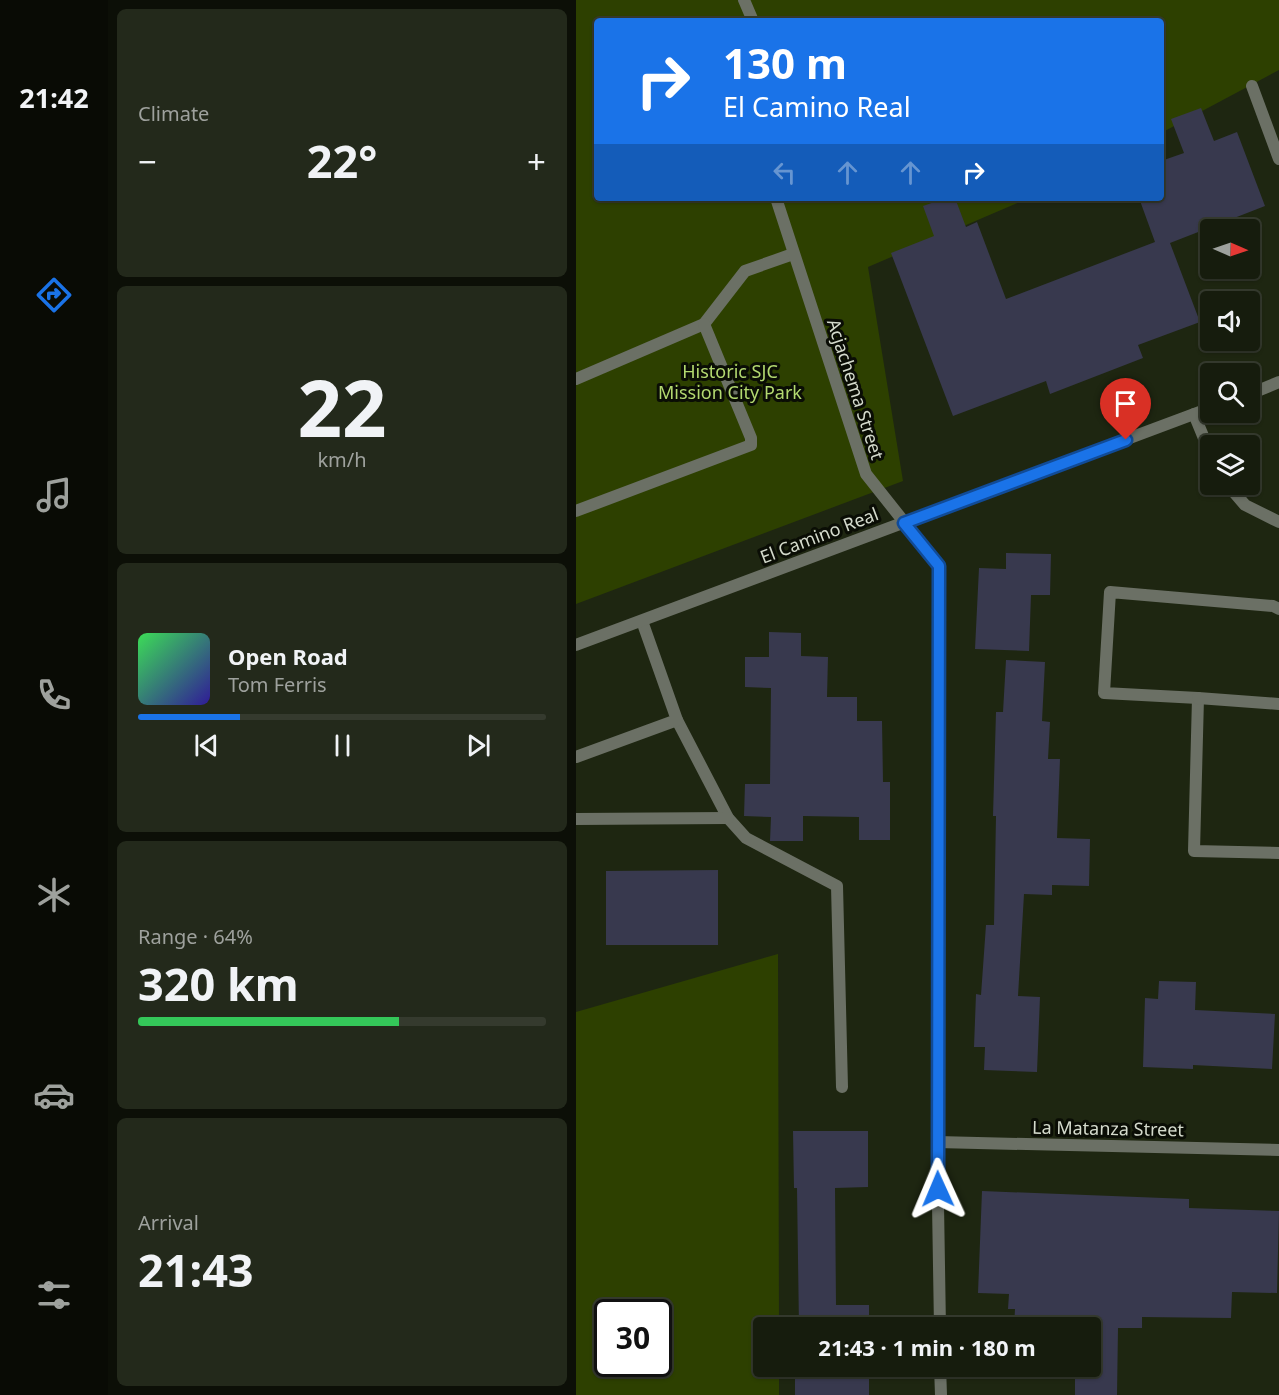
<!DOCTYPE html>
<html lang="en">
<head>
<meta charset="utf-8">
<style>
	body { margin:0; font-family:"Noto Sans",sans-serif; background:#23291b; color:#f1f3f6; height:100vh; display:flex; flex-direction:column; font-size:22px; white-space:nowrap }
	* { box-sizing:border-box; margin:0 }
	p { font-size:20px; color:#9ea19d }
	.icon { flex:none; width:33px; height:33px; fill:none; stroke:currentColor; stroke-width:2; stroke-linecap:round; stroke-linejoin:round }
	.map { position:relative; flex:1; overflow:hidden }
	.details { display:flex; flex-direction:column; gap:9px; padding:9px; background:#0c0f07; width:468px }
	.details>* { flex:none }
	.guide { position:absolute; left:18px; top:18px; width:570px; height:183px; border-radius:6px; box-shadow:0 2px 4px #0004,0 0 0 2px #353a2e; background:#1a73e8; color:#fff; overflow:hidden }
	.needle { width:39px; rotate:92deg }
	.tools { position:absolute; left:624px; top:219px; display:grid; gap:12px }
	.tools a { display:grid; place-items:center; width:60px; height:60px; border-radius:6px; background:#161c0d; box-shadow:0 2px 4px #0004,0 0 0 2px #353a2e; font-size:30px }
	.speed { position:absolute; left:18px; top:1299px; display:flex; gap:12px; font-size:30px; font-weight:700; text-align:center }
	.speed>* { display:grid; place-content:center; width:78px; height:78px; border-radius:50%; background:#161c0d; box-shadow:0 2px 4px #0004,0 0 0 2px #353a2e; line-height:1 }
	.speed .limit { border:3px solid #111; border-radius:9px; background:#fff; color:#111 }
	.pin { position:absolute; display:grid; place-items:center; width:51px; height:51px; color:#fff; margin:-62px -26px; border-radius:50% 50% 50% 0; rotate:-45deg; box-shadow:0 0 6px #0007 }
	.pin .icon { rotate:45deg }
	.me { position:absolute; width:66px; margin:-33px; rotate:359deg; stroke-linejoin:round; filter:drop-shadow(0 0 4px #0008) }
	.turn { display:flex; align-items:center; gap:21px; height:126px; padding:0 30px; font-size:27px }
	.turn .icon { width:78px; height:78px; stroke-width:2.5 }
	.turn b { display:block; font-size:42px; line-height:51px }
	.lanes { display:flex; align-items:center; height:57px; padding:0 30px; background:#0003; justify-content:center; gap:30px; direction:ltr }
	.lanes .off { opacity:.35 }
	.big { font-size:45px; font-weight:700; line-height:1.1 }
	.details .widget { flex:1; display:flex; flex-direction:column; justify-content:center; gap:9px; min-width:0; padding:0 21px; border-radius:9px; background:#23291b }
	.details .dial { align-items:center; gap:0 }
	.dial b { font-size:78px; line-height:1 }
	.song { display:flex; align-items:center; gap:18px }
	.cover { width:72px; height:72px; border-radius:9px; background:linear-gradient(135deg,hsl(130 70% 55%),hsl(250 70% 35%)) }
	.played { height:6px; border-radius:3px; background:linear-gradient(90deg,#1a73e8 25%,#353a2e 25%) }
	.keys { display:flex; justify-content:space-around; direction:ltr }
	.heat { display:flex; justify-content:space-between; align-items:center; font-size:33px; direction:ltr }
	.charge { height:9px; border-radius:4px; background:linear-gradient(90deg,#34c759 64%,#353a2e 0) }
	.trip { position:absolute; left:177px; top:1317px; width:348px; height:60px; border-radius:6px; background:#161c0d; box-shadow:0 2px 4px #0004,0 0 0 2px #353a2e; font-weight:700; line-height:60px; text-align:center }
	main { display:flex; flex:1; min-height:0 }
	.menu { display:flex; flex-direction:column; width:108px; justify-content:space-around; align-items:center; background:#090b05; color:#9ea19d }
	.menu .icon { width:42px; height:42px }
	.menu .selected { color:#1a73e8 }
	.menu b { font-size:27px; color:#f1f3f6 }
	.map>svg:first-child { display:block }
	.green { fill:#2d4000; fill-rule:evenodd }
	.building { fill:#38394e }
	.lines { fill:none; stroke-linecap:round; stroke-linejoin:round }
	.service { stroke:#6b7065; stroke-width:12 }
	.minor { stroke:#6b7065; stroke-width:12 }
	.tertiary { stroke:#6b7065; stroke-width:12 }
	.route-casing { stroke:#114b97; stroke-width:15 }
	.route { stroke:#1a73e8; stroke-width:10 }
	.labels { text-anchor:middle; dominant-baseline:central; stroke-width:6; stroke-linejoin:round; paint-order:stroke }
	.park-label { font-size:18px; fill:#b3d970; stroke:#0a0d05 }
	.street-label { font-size:18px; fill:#d4dacc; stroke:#0a0d05 }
</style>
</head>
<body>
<main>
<nav class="menu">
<b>21:42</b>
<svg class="icon selected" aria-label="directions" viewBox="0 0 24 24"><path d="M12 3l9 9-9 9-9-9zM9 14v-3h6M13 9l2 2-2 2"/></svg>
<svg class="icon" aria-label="music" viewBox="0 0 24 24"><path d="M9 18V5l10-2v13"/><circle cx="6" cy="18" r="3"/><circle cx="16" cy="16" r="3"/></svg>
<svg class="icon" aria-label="phone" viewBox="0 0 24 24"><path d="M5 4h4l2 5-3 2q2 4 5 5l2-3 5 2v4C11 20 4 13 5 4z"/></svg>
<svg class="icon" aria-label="climate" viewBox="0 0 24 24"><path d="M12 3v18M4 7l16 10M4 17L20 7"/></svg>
<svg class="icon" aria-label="car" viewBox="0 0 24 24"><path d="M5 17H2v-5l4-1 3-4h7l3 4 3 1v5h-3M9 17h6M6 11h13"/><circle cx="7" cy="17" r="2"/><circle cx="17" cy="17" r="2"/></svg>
<svg class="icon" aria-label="filters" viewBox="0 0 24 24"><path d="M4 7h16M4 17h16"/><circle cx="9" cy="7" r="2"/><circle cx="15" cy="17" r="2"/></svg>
</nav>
<section class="details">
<div class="widget"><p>Climate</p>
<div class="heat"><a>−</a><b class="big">22°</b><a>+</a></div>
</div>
<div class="widget dial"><b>22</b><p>km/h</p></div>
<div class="widget">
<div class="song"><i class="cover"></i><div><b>Open Road</b><p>Tom Ferris</p></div></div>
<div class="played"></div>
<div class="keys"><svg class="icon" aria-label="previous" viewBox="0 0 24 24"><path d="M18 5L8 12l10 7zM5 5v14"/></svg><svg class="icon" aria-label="pause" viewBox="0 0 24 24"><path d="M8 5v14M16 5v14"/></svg><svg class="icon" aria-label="next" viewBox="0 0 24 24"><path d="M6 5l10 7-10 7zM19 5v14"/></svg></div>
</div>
<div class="widget"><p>Range · 64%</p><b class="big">320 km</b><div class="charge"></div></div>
<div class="widget"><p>Arrival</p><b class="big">21:43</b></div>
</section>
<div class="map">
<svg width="703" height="1395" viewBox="0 0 703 1395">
	<rect width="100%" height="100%" fill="#1e2611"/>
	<g class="green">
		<polygon points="0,0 703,0 703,70 585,133 585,21 21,21 21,198 453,198 292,267 327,481 0,604"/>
		<path d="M202,954L203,1327L188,1328V1366L203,1367V1395H0V1012ZM82,1312V1364H32V1312Z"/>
	</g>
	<g class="building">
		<polygon points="625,108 638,141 661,132 689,206 594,243 624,322 562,345 567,358 474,394 470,381 377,416 315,253 358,236 347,206 370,198 379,198 390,227 401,222 430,299 579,242 563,198 585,198 585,161 608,153 595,119"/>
		<polygon points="430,553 475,554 474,595 455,595 453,651 399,649 403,568 430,569"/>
		<polygon points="193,632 225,633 225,656 252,657 251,697 281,697 281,721 306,721 307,782 314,782 314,840 283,840 283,817 227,816 227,841 194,841 195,817 168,816 169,784 194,784 195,688 169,687 169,657 193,657"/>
		<polygon points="430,660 469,662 466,721 474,722 472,759 484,759 481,838 514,839 513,886 476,885 476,895 448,894 442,996 464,997 461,1072 408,1070 409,1047 398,1047 400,994 405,995 410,925 418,925 420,816 417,816 420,712 427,712"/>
		<polygon points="142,870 142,945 30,945 30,871"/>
		<polygon points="583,981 620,982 619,1010 699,1014 696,1069 617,1065 617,1069 567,1067 569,998 582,999"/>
		<polygon points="217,1131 292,1131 292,1187 259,1188 260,1305 293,1305 293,1328 223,1328 221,1188 218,1188"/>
		<polygon points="406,1191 613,1199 613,1208 703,1211 701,1293 656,1292 655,1318 566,1317 566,1328 542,1328 541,1395 499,1395 499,1366 514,1366 514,1328 438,1328 439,1309 432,1309 433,1294 402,1293"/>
		<rect x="219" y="1366" width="74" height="29"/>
	</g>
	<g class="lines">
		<g class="service">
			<polyline points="676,86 703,159"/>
			<polyline points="0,379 128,324 169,271 217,254"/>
			<polyline points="0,511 175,445 175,438 128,324"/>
			<polyline points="703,609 697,606 534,592 528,693 622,698 618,851 703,853"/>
			<polyline points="622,698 703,704"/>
			<polyline points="101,720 152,818 170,838 261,886 266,1087"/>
			<polyline points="0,757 101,720 66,621"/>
			<polyline points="0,819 152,818"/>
		</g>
		<g class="minor">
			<polyline points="168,0 177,21"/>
			<polyline points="200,198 290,474 363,566 361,1142 364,1328"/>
			<polyline points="618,414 634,453"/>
			<polyline points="651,484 669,505 703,522"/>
			<polyline points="361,1142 703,1150"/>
			<polyline points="364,1366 365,1395"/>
		</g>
		<g class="tertiary">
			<polyline points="674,394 703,382"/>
			<polyline points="0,645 634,408"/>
		</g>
	</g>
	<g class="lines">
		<defs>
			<polyline id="route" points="362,1189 363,566 328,523 550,440"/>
		</defs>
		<use href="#route" class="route-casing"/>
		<use href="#route" class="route"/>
	</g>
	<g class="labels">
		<g class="park-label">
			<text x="154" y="371">Historic SJC<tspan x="154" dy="21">Mission City Park</tspan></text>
		</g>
		<g class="street-label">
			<text transform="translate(280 389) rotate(72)">Acjachema Street</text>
			<text transform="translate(243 535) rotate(-21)">El Camino Real</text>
			<text transform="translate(532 1128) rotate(1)">La Matanza Street</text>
		</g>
	</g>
</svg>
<div class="tools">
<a><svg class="needle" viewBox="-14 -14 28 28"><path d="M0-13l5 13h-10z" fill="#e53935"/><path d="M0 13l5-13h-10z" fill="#9ea19d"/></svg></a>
<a><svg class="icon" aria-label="sound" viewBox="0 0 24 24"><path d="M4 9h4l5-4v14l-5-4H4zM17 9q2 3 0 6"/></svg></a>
<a><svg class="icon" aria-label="search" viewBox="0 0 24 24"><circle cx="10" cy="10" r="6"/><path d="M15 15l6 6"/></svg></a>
<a><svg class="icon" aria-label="layers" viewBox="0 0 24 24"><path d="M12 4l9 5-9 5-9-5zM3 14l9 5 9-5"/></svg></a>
</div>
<div class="speed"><div class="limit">30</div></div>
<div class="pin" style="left:550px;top:440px;background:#d93025"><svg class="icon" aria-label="arrive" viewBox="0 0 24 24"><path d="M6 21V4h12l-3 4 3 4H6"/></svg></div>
<svg class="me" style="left:362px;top:1189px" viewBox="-20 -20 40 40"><path d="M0-17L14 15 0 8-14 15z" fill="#1a73e8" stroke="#fff" stroke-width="4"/></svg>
<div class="trip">21:43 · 1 min · 180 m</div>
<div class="guide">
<div class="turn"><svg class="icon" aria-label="right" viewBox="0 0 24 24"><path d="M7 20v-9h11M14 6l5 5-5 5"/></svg><div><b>130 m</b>El Camino Real</div></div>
<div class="lanes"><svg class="icon off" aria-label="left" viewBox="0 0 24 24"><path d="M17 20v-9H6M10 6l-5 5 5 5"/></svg><svg class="icon off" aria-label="ahead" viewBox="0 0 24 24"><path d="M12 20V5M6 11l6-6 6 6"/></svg><svg class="icon off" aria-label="ahead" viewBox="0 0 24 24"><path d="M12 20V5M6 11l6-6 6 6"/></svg><svg class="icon" aria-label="right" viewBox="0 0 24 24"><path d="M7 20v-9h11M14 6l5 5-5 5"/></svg></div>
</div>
</div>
</main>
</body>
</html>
